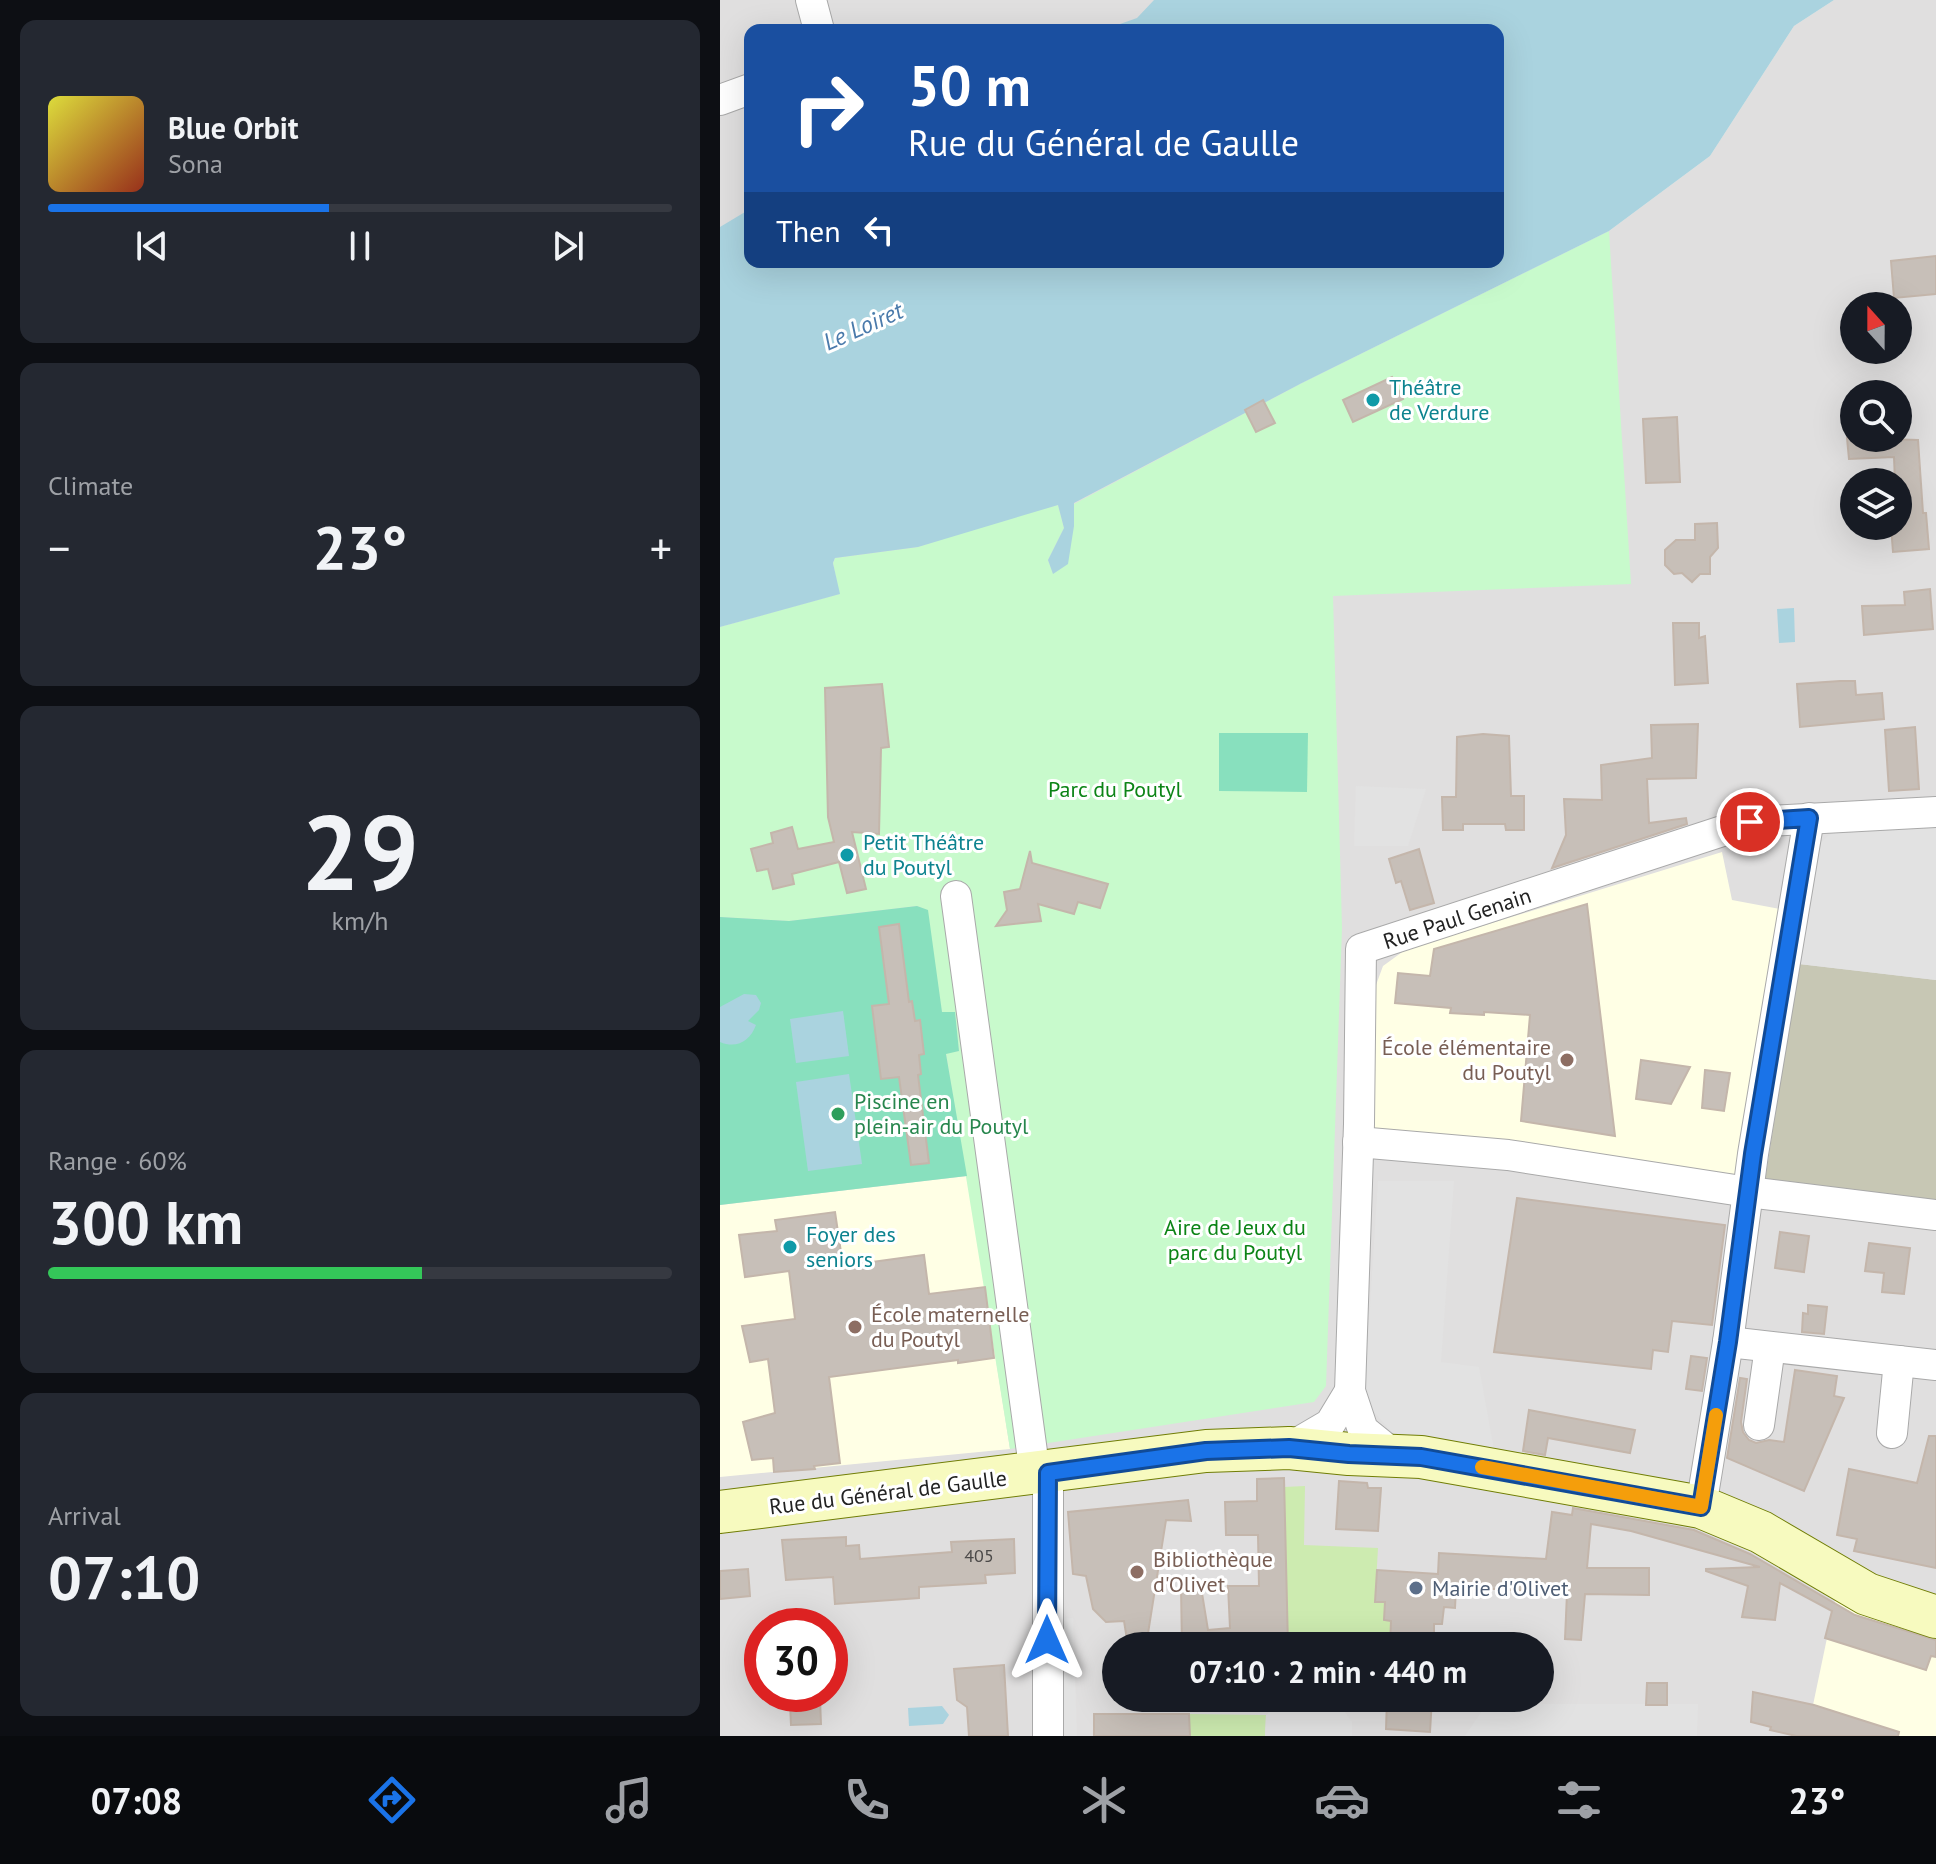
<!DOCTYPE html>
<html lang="en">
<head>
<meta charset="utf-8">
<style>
	body { margin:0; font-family:"PT Sans",sans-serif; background:#242831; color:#f1f3f6; height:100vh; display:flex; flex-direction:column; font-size:30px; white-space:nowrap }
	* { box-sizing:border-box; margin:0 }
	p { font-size:26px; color:#9ea1a6 }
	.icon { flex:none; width:44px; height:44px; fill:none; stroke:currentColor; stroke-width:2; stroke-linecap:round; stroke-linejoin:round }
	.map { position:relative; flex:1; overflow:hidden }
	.details { display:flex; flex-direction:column; gap:20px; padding:20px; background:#0d0f14; width:720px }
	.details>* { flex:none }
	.banner { position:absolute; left:24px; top:24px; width:760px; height:244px; border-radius:16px; box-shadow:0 8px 32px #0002; background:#1a4fa0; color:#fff; overflow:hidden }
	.needle { width:52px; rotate:339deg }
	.tools { position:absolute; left:1120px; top:292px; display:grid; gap:16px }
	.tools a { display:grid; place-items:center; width:72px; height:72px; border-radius:50%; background:#171b24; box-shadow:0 8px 32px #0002; font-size:40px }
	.speed { position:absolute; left:24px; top:1608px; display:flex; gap:16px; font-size:40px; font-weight:700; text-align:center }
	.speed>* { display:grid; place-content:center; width:104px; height:104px; border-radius:50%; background:#171b24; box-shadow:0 8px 32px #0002; line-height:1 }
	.speed .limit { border:12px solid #d22; background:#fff; color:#111 }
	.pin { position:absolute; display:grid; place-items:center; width:68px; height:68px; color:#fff; margin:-34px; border:4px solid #fff; border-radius:50%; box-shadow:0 2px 8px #0007 }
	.me { position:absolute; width:88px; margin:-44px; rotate:0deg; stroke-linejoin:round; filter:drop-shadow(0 0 6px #0008) }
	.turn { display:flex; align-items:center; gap:28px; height:168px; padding:0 32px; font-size:36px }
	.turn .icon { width:104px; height:104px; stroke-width:2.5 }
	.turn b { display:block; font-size:56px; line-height:68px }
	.then { display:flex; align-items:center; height:76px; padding:0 32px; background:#0003; gap:16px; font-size:30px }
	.big { font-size:60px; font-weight:700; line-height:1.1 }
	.details .widget { flex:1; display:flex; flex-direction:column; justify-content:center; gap:12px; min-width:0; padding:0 28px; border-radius:16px; background:#242831 }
	.details .dial { align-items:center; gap:0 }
	.dial b { font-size:104px; line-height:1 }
	.song { display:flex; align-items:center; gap:24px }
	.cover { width:96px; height:96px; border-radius:12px; background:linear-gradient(135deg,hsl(60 70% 55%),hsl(10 70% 35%)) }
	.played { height:8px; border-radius:4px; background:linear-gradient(90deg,#1a73e8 45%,#363941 45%) }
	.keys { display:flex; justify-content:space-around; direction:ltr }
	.heat { display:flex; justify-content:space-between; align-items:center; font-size:44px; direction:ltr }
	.charge { height:12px; border-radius:6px; background:linear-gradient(90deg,#34c759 60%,#363941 0) }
	.trip { position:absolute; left:382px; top:1632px; width:452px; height:80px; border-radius:40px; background:#171b24; box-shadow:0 8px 32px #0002; font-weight:700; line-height:80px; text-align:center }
	.menu { display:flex; height:128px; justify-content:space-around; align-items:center; background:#090b0e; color:#9ea1a6 }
	.menu .icon { width:56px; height:56px }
	.menu .on { color:#1a73e8 }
	.menu b { font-size:36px; color:#f1f3f6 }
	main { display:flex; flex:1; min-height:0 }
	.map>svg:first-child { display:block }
	.residential { fill:#e0dfdf; fill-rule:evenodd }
	.education { fill:#ffffe5 }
	.construction { fill:#c7c7b4 }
	.grass { fill:#cdebb0 }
	.park { fill:#c8facc }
	.pitch { fill:#88e0be }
	.parking { fill:#e2e2e2 }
	.water { fill:#aad3df }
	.building { fill:#c7bfb8; stroke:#c4b6ab; stroke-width:2 }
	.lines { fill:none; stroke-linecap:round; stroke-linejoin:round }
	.street-casing { stroke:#a9a9a9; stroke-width:32 }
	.secondary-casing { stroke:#707d05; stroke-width:44 }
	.street { stroke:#fff; stroke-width:30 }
	.secondary { stroke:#f7fabf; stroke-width:42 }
	.route-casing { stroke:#114b97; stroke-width:20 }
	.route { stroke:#1a73e8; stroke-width:14 }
	.slow { stroke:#f59e0b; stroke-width:14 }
	.culture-dot { fill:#0f9aa8; stroke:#fff; stroke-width:3 }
	.education-dot { fill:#8d6e63; stroke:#fff; stroke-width:3 }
	.leisure-dot { fill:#2e9e5b; stroke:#fff; stroke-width:3 }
	.service-dot { fill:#5c6f8a; stroke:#fff; stroke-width:3 }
	.labels { text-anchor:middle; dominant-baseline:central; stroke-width:6; stroke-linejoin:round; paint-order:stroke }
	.number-label { font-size:18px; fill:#4b4948 }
	.culture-label { font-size:22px; fill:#0d838f; stroke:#fff; text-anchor:start }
	.park-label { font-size:22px; fill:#0c8416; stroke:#fff }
	.street-label { font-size:22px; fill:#222; stroke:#fff }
	.education-label { font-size:22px; fill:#785e54; stroke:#fff; text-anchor:start }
	.leisure-label { font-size:22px; fill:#27864d; stroke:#fff; text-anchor:start }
	.service-label { font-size:22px; fill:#4e5e75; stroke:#fff; text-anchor:start }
	.water-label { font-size:24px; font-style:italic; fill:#4a7aab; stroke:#fff }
</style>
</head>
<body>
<main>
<section class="details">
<div class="widget">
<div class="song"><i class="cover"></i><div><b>Blue Orbit</b><p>Sona</p></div></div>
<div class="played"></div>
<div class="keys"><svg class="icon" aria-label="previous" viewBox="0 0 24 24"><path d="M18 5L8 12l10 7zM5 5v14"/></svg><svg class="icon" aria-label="pause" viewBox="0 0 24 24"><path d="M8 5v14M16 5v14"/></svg><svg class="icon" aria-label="next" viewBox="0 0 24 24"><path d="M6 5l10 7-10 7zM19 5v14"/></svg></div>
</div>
<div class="widget"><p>Climate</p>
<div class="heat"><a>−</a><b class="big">23°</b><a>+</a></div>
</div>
<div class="widget dial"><b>29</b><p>km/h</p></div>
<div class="widget"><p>Range · 60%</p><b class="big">300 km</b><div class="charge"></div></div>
<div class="widget"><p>Arrival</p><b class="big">07:10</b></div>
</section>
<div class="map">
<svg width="1216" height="1736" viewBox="0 0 1216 1736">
	<rect width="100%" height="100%" fill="#f2efe9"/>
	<g class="residential">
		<polygon points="0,0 572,0 464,30 30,30 30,220 0,234"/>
		<path d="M1114,0H1216V1736H0V627L119,594L115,558L580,384L889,231L990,156L1074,26ZM1134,306H1178V350H1134ZM1134,394H1178V438H1134ZM1134,482H1178V526H1134ZM42,1626H110V1694H42ZM396,1646H820V1698H396Z"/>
	</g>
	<g class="education">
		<polygon points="1002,852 1012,900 1060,909 1025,1187 648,1135 656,985 663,966 685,950"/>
		<polygon points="247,1176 290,1449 0,1477 0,1205"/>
		<polygon points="1116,1595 1126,1599 1125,1607 1216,1637 1216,1736 1083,1736 1093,1705"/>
	</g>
	<polygon class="construction" points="1079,964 1216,980 1216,1208 1044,1187"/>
	<g class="grass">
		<polygon points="585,1486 584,1545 658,1548 655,1601 665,1602 664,1620 671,1621 669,1646 568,1646 564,1487"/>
		<polygon points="469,1714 546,1715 545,1736 470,1736"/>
	</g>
	<polygon class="park" points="889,231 911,584 613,596 622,928 606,1386 594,1402 290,1449 226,1053 239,1051 235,1013 222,1013 207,910 197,906 69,921 0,917 0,627 119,594 113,563 115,558 198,547 274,522 338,505 344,528 328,560 333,573 354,526 354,504 580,384"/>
	<g class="pitch">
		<polygon points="499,733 588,733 587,792 499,791"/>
		<polygon points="197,906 208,910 222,1012 235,1012 239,1051 226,1054 247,1176 0,1205 0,917 69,921"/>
	</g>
	<g class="parking">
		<polygon points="636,786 706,789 688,846 634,846"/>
		<polygon points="1216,825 1216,980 1079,964 1094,848 1115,830"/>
		<polygon points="658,1181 734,1181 721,1362 759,1367 774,1450 675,1436 644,1401"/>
		<polygon points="353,1618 357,1736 338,1736 337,1619"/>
		<polygon points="566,1698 616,1700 632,1722 632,1736 545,1736 546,1715"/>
		<polygon points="789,1704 978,1704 977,1736 745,1736 762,1711 788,1712"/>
	</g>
	<g class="water">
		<polygon points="434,0 1114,0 1074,26 990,156 889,231 580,384 354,503 354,526 348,564 333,574 328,560 344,528 338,505 198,547 115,558 113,563 120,594 0,627 0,227 30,209 30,262 778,262 778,30 383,30 417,18"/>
		<polygon points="1074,608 1075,642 1059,643 1057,609"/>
		<path d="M24,994L36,995L41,1003L39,1010L28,1021L36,1025C30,1041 17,1049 0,1042V1007Z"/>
		<polygon points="123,1011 129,1056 76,1063 70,1019"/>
		<polygon points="129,1074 142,1164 88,1171 76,1082"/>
		<polygon points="222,1706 229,1715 223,1724 189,1726 188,1708"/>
	</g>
	<g class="building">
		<polygon points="1216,256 1216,294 1174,298 1171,261"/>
		<polygon points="672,377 683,399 633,422 623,400"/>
		<polygon points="543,400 555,423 536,432 525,410"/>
		<polygon points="957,417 960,482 926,483 923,419"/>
		<polygon points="1127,438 1198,440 1203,513 1206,513 1209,549 1173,552 1171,526 1178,526 1178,482 1175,482 1174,457 1129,459"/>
		<polygon points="997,523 998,548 990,557 990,574 980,574 972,582 962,573 954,574 945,565 945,550 956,540 975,540 975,524"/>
		<polygon points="1210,589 1213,629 1144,635 1142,606 1185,605 1184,592"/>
		<polygon points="953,623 979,623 979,638 985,636 988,683 955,685"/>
		<polygon points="1120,681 1135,681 1136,695 1162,693 1164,719 1080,727 1077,684"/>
		<polygon points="162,684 169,747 161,748 159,834 132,832 146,889 127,893 119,862 72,874 74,884 53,889 48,869 37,871 31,849 53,843 51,833 72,827 78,849 114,842 108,817 105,688"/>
		<polygon points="978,724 976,778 927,779 929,823 966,818 967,824 832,868 846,835 844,799 882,800 881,765 932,758 931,725"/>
		<polygon points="1195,727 1199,789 1169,791 1165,730"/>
		<polygon points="763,734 789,736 791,796 804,796 804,830 786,830 785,824 743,824 743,830 723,830 722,797 736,797 737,737"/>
		<polygon points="699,849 714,903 690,910 681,881 676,883 669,859"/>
		<polygon points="310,851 312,863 388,884 380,908 358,902 354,914 318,904 321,921 276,926 287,910 284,892 300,889"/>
		<polygon points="867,904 895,1136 801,1121 810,1015 764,1012 764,1015 730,1013 731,1008 675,1003 678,973 710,976 714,949"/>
		<polygon points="179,924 189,1002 192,1001 195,1021 200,1020 204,1054 199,1055 201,1074 198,1075 209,1163 191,1165 179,1077 161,1079 152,1006 169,1004 159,927"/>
		<polygon points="921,1060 970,1067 951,1104 916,1099"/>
		<polygon points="985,1070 1010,1073 1004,1111 982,1108"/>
		<polygon points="797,1198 1005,1225 992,1325 952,1321 948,1352 933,1350 931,1369 774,1352"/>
		<polygon points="115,1212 123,1266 204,1255 209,1294 265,1287 274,1358 238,1363 238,1360 109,1377 120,1463 94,1466 95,1469 54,1472 53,1458 32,1460 23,1422 55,1413 48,1359 30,1362 22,1326 75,1319 69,1271 25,1277 19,1235 57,1231 55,1220"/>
		<polygon points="1060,1232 1089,1236 1084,1272 1055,1268"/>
		<polygon points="1149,1243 1190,1248 1184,1294 1162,1292 1164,1273 1145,1271"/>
		<polygon points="1088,1305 1107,1307 1104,1334 1082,1332 1083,1313 1088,1314"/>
		<polygon points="971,1356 987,1358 982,1391 966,1389"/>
		<polygon points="1075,1370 1117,1376 1114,1396 1124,1398 1084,1491 1007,1458 1020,1378 1027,1379 1021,1422 1023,1432 1029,1440 1036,1443 1049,1440 1064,1442"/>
		<polygon points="809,1410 915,1430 910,1453 828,1438 825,1455 803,1451"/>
		<polygon points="1209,1436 1216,1436 1216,1568 1134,1551 1137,1539 1117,1535 1129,1469 1197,1483"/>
		<polygon points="564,1478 568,1646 462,1646 461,1587 481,1587 488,1630 510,1628 508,1586 539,1586 538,1535 506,1535 505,1502 537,1501 537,1479"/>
		<polygon points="619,1481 647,1483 648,1488 661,1488 658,1531 616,1529"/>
		<polygon points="468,1500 471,1521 446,1520 426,1646 408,1646 404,1621 386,1622 373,1609 366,1576 353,1574 348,1512"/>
		<polygon points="853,1508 974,1530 1030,1554 1135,1615 1216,1640 1216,1657 1211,1656 1206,1670 1105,1638 1112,1611 1060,1583 1055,1620 1022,1617 1028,1586 986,1571 986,1569 1040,1567 911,1531 871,1524 867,1568 929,1568 929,1595 865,1594 861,1640 845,1639 847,1593 736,1587 735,1608 724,1607 722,1624 714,1624 714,1646 670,1646 671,1621 664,1620 665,1602 655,1602 657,1570 718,1574 719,1553 826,1559 832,1512 852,1515"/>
		<polygon points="126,1537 126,1546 139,1545 140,1559 232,1552 231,1542 294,1539 295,1573 265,1575 266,1583 199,1587 199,1598 115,1604 113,1577 66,1580 62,1540"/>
		<polygon points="28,1569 30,1596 0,1599 0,1571"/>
		<polygon points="284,1665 288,1736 249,1736 247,1707 237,1700 234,1669"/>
		<polygon points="927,1683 947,1683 947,1705 926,1705"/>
		<polygon points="1033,1692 1094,1705 1179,1732 1178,1736 1076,1736 1050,1730 1051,1727 1031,1722"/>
		<polygon points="667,1698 712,1698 710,1732 666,1729"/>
		<polygon points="100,1699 101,1724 71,1725 70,1703"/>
		<polygon points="374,1714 469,1714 470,1736 374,1736"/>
	</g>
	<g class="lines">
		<defs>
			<g id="street">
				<polyline points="91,0 99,30"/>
				<polyline points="0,100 30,89"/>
				<polyline points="236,896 315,1474"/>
				<polyline points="638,1142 788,1155 1028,1192 1216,1215"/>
				<polyline points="1008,1342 1216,1365"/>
				<polyline points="1039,1425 1050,1347"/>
				<polyline points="1172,1433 1179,1361"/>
				<polyline points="569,1448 610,1424 630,1391"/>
				<polyline points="674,1455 643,1430 630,1391 639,1124 641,949 1030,822 1216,812"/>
				<polyline points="981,1507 1008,1342 1033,1154 1089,818"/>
				<polyline points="328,1736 328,1473"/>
			</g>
			<polyline id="secondary" points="0,1512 486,1451 569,1448 629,1454 701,1457 981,1507 1041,1532 1147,1594 1216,1617"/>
		</defs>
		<use href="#street" class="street-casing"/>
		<use href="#secondary" class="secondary-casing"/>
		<use href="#street" class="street"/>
		<use href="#secondary" class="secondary"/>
	</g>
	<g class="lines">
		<defs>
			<polyline id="route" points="327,1640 328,1473 486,1451 569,1448 629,1454 701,1457 981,1507 1008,1342 1033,1154 1089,818 1030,822"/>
		</defs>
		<use href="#route" class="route-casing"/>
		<use href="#route" class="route"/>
		<polyline class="slow" points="762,1467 981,1507 996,1415"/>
	</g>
	<g class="culture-dot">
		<circle cx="653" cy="400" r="8"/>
		<circle cx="127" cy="855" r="8"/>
		<circle cx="70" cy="1247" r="8"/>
	</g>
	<g class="education-dot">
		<circle cx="847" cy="1060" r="8"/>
		<circle cx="135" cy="1327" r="8"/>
		<circle cx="417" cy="1572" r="8"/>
	</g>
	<circle class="leisure-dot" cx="118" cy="1114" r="8"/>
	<circle class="service-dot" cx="696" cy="1588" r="8"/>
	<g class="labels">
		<g class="number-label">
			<text x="259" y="1555">405</text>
		</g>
		<g class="culture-label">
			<text x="669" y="387">Théâtre<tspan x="669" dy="25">de Verdure</tspan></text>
			<text x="143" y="842">Petit Théâtre<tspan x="143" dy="25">du Poutyl</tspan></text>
			<text x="86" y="1234">Foyer des<tspan x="86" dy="25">seniors</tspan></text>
		</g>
		<g class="park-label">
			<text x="395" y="789">Parc du Poutyl</text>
			<text x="515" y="1227">Aire de Jeux du<tspan x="515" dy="25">parc du Poutyl</tspan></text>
		</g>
		<g class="street-label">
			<text transform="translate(737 918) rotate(-18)">Rue Paul Genain</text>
			<text transform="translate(168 1492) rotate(-7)">Rue du Général de Gaulle</text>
		</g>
		<g class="education-label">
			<text x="831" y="1047" text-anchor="end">École élémentaire<tspan x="831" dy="25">du Poutyl</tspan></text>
			<text x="151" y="1314">École maternelle<tspan x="151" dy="25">du Poutyl</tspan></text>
			<text x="433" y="1559">Bibliothèque<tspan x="433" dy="25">d'Olivet</tspan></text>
		</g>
		<g class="leisure-label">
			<text x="134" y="1101">Piscine en<tspan x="134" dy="25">plein-air du Poutyl</tspan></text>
		</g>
		<g class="service-label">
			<text x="712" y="1588">Mairie d'Olivet</text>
		</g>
		<g class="water-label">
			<text transform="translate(143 326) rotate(-24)">Le Loiret</text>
		</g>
	</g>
</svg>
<div class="tools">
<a><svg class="needle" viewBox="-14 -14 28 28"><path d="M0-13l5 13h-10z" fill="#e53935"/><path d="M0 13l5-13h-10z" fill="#9ea1a6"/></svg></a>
<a><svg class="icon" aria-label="search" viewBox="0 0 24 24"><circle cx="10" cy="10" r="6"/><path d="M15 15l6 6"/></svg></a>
<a><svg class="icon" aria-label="layers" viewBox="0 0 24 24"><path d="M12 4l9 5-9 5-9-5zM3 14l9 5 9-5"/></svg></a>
</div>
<div class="speed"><div class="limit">30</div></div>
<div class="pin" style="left:1030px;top:822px;background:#d93025"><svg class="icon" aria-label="arrive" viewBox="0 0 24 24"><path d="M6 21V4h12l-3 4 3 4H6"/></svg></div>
<svg class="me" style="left:327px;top:1640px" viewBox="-20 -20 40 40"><path d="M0-17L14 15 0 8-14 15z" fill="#1a73e8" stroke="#fff" stroke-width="4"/></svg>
<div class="trip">07:10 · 2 min · 440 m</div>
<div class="banner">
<div class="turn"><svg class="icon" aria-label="right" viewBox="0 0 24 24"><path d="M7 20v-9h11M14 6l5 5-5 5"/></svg><div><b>50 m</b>Rue du Général de Gaulle</div></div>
<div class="then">Then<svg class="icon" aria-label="left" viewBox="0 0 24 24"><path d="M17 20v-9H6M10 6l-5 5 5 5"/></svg></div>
</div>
</div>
</main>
<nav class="menu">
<b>07:08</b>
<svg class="icon on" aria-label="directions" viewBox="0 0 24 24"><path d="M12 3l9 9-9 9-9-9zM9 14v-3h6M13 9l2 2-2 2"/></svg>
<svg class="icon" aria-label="music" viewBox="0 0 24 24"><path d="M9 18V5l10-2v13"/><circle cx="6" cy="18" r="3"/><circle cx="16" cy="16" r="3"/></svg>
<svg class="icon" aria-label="phone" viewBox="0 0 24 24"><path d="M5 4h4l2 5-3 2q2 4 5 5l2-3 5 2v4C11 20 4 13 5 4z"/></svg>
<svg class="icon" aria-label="climate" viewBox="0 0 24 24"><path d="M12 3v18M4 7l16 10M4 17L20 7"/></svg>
<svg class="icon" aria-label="car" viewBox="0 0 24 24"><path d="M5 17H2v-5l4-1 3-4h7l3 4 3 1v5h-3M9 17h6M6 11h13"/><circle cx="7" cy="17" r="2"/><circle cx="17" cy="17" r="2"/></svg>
<svg class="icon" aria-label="filters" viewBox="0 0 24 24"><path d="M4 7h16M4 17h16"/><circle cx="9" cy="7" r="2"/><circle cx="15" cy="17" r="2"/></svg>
<b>23°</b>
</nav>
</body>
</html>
